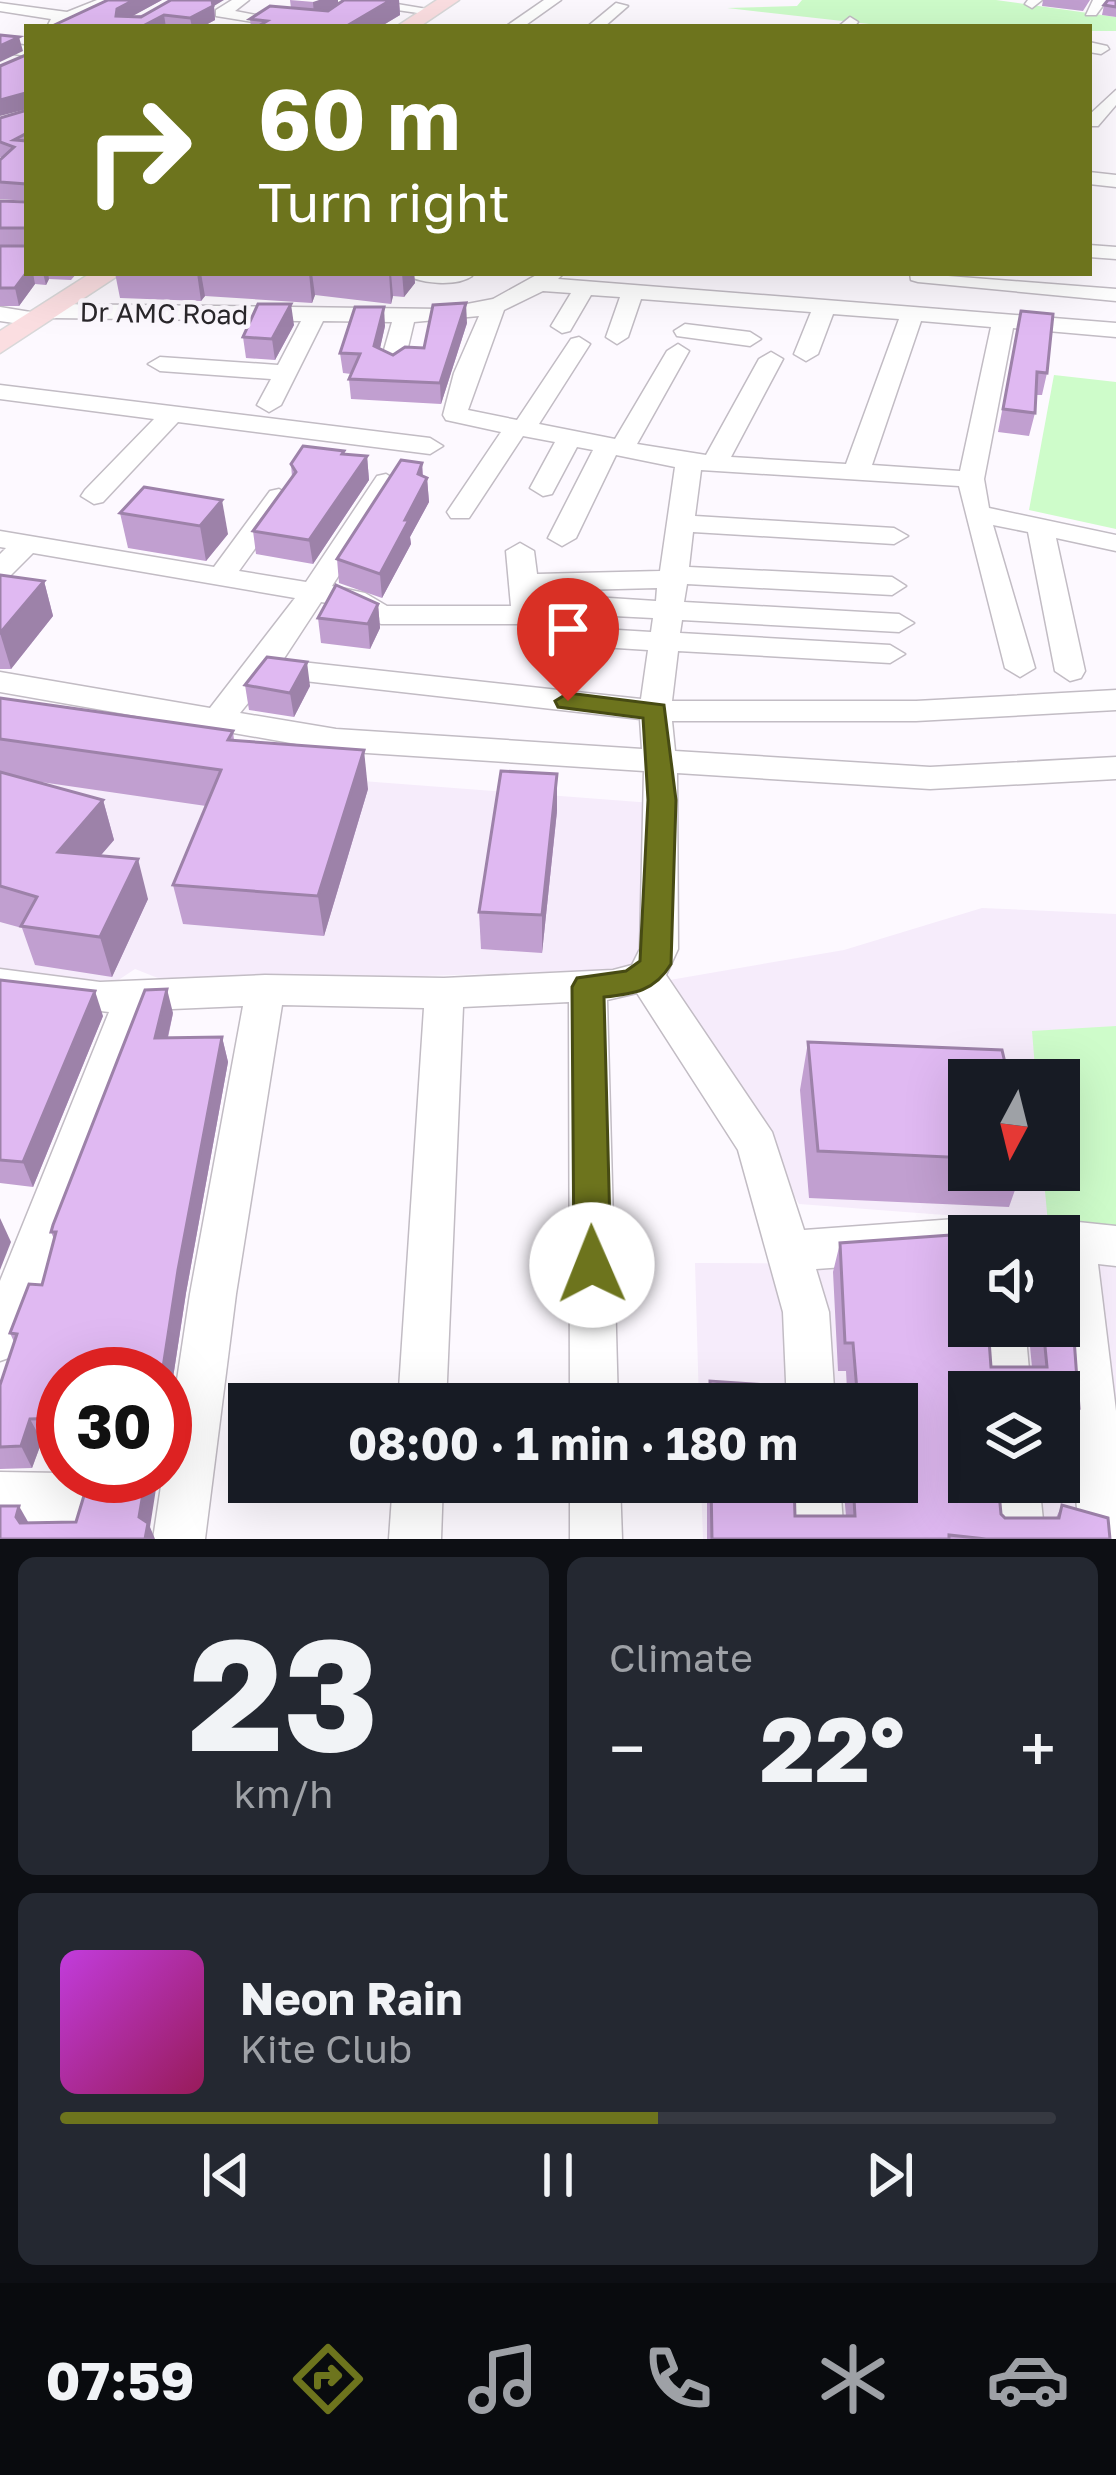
<!DOCTYPE html>
<html lang="en">
<head>
<meta charset="utf-8">
<style>
	body { margin:0; font-family:"Golos Text",sans-serif; background:#242831; color:#f1f3f6; height:100vh; display:flex; flex-direction:column; font-size:45px; white-space:nowrap }
	* { box-sizing:border-box; margin:0 }
	p { font-size:39px; color:#9ea1a6 }
	.icon { flex:none; width:66px; height:66px; fill:none; stroke:currentColor; stroke-width:2; stroke-linecap:round; stroke-linejoin:round }
	.map { position:relative; height:1539px; overflow:hidden }
	.details { display:flex; flex-direction:column; gap:18px; padding:18px; background:#0d0f14; flex:1 }
	.details>* { flex:none }
	.hud { position:absolute; left:24px; top:24px; width:1068px; height:252px; border-radius:0px; box-shadow:0 12px 48px #0002; background:#6d741d; color:#fff; overflow:hidden }
	.needle { width:78px; rotate:187deg }
	.tools { position:absolute; left:948px; top:1059px; display:grid; gap:24px }
	.tools a { display:grid; place-items:center; width:132px; height:132px; border-radius:0px; background:#171b24; box-shadow:0 12px 48px #0002; font-size:60px }
	.speed { position:absolute; left:36px; top:1347px; display:flex; gap:24px; font-size:60px; font-weight:700; text-align:center }
	.speed>* { display:grid; place-content:center; width:156px; height:156px; border-radius:50%; background:#171b24; box-shadow:0 12px 48px #0002; line-height:1 }
	.speed .limit { border:18px solid #d22; background:#fff; color:#111 }
	.pin { position:absolute; display:grid; place-items:center; width:102px; height:102px; color:#fff; margin:-123px -51px; border-radius:50% 50% 50% 0; rotate:-45deg; box-shadow:0 0 12px #0007 }
	.pin .icon { rotate:45deg }
	.me { position:absolute; width:132px; margin:-66px; rotate:359deg; stroke-linejoin:round; filter:drop-shadow(0 0 9px #0008) }
	.turn { display:flex; align-items:center; gap:42px; height:252px; padding:0 36px; font-size:54px }
	.turn .icon { width:156px; height:156px; stroke-width:2.5 }
	.turn b { display:block; font-size:84px; line-height:102px }
	.big { font-size:90px; font-weight:700; line-height:1.1 }
	.details .tile { flex:1; display:flex; flex-direction:column; justify-content:center; gap:18px; min-width:0; padding:0 42px; border-radius:18px; background:#242831 }
	.details .dial { align-items:center; gap:0 }
	.dial b { font-size:156px; line-height:1 }
	.song { display:flex; align-items:center; gap:36px }
	.cover { width:144px; height:144px; border-radius:18px; background:linear-gradient(135deg,hsl(290 70% 55%),hsl(330 70% 35%)) }
	.played { height:12px; border-radius:6px; background:linear-gradient(90deg,#6d741d 60%,#363941 60%) }
	.keys { display:flex; justify-content:space-around; direction:ltr }
	.heat { display:flex; justify-content:space-between; align-items:center; font-size:66px; direction:ltr }
	.details .tiles { flex:1; display:grid; gap:18px; grid-template-columns:1fr 1fr }
	.tile:last-child { grid-column:span 2 }
	.trip { position:absolute; left:228px; top:1383px; width:690px; height:120px; border-radius:0px; background:#171b24; box-shadow:0 12px 48px #0002; font-weight:700; line-height:120px; text-align:center }
	.tab-bar { display:flex; height:192px; justify-content:space-around; align-items:center; background:#090b0e; color:#9ea1a6 }
	.tab-bar .icon { width:84px; height:84px }
	.tab-bar .active { color:#6d741d }
	.tab-bar b { font-size:54px; color:#f1f3f6 }
	.map>svg:first-child { display:block }
	.built { fill:#f6ecfb; fill-rule:evenodd }
	.green { fill:#cefcca }
	.lines { fill:none; stroke-linecap:round; stroke-linejoin:round }
	.minor-casing { stroke:#c2bcc4; stroke-width:3 }
	.major-casing { stroke:#d9d8d9; stroke-width:3 }
	.minor { fill:#fff; fill-rule:evenodd }
	.major { fill:#fbdee1; fill-rule:evenodd }
	.wall { fill:#c19fd0 }
	.shaded-wall { fill:#9d82a9 }
	.building { fill:#e0b9f2; stroke:#9d82a9; stroke-width:3 }
	.route { fill:#6d741d; stroke:#474b13; stroke-width:3 }
	.labels { text-anchor:middle; dominant-baseline:central; stroke-width:9; stroke-linejoin:round; paint-order:stroke }
	.far-street-label { font-size:27px; fill:#2a272b; stroke:#fdf9ff }
</style>
</head>
<body>
<div class="map">
<svg width="1116" height="1539" viewBox="0 0 1116 1539">
	<rect width="100%" height="100%" fill="#fdf9ff"/>
	<g class="built">
		<polygon points="0,723 270,774 652,803 639,969 173,984 135,969 114,983 76,989 0,971"/>
		<path d="M982,908L1116,914V1228L799,1204L664,981L844,950ZM969,1080H1059V1170H969Z"/>
		<path d="M695,1263L969,1264V1326H1059V1265L1116,1266V1539H703L701,1482H897V1404H699ZM969,1392H1059V1482H969Z"/>
	</g>
	<g class="green">
		<polygon points="802,0 996,0 1116,17 1116,31 1089,31 1089,27 896,27 727,8 797,6"/>
		<polygon points="1054,375 1116,382 1116,529 1029,510"/>
		<polygon points="1116,1026 1116,1228 1048,1223 1043,1170 1059,1170 1059,1080 1036,1080 1032,1031"/>
	</g>
	<g class="lines">
		<defs>
			<g id="minor">
				<polygon points="97,0 116,0 58,27 47,27 51,19 0,11 0,3 67,12"/>
				<polygon points="232,0 249,0 235,11 303,24 285,27 216,16 216,10"/>
				<polygon points="327,0 373,0 439,11 432,15"/>
				<polygon points="544,0 561,0 523,27 505,27"/>
				<polygon points="1028,0 1042,0 1032,8 1025,4"/>
				<polygon points="1093,0 1107,0 1096,15 1086,15"/>
				<polygon points="616,3 628,6 604,27 587,27"/>
				<polygon points="850,17 858,22 854,27 838,27"/>
				<polygon points="0,42 27,46 27,56 0,52"/>
				<polygon points="1089,42 1107,46 1109,49 1101,54 1089,52"/>
				<polygon points="1116,90 1116,105 1098,126 1089,126 1089,115"/>
				<polygon points="1089,172 1116,175 1116,187 1089,184"/>
				<polygon points="1089,245 1116,247 1116,259 1089,257"/>
				<path d="M403,273H469L472,276C457,287 418,284 403,273Z"/>
				<path d="M540,273H564L558,279L1116,323V337L1013,328L984,479L989,508L1116,535V551L1056,538L1085,671L1081,678L1070,681L1055,671L1028,532L993,525L1035,668L1020,677L1005,668L959,486L701,470L695,516L894,528L908,536L894,544L693,532L689,567L892,577L906,586L892,595L687,584L684,602L899,614L914,623L899,632L682,620L680,633L890,645L905,654L890,663L678,651L672,701H916L1116,690V710L916,721H672L675,751L930,767L1116,757V779L930,789L677,773L678,949L666,975L772,1132L804,1230L969,1218L985,1224L990,1236H969V1258L816,1269L829,1312L835,1404H787L783,1312L738,1150L637,993L607,1000L618,1404H570L569,1002L463,1007L446,1404H398L424,1008L282,1005L236,1294L205,1539H153L190,1294L243,1006L149,1010L23,1339L17,1355L0,1361V1281L109,1012L0,999V969L100,982L265,975L444,978L613,970L632,965L640,949L644,771L336,751L0,692V672L210,708L295,598L33,553L10,576L0,578V554L6,548L0,547V531L214,567L270,491L279,489L292,497L239,571L306,582L377,476L386,474L399,482L332,586L365,593L387,606H511L506,551L520,543L534,551L537,574L660,571L675,467L616,455L576,538L562,546L548,538L593,450L577,447L552,494L543,496L530,488L555,442L523,436L469,518H451L447,512L501,432L446,420L443,415L454,373L479,316L414,322L404,364L392,371L380,364L392,322L323,321L281,405L269,412L257,405L271,379L160,371L148,364L160,357L278,365L301,321L52,318L41,311L52,304L441,309L493,299ZM543,291L571,293L551,326L562,333L570,331L591,295L620,297L606,337L617,344L628,337L641,299L811,312L794,354L806,361L818,354L833,314L899,319L846,464L731,457L783,359L771,352L759,359L706,455L637,444L689,351L678,344L667,351L615,439L539,424L590,344L579,337L571,339L517,420L468,410L504,310ZM921,321L991,327L960,471L872,465ZM657,588L656,601L594,597L579,606L594,615L653,618L651,632L601,629L586,638L601,647L648,650L641,699L283,660L321,602L347,606L381,624H518L541,610L538,591ZM269,677L640,719L642,749L336,729L240,713Z"/>
				<polygon points="910,273 1116,289 1116,301 918,282 911,280"/>
				<polygon points="0,307 43,314 46,319 35,326 0,321"/>
				<polygon points="685,324 750,332 761,339 750,346 677,336 674,331"/>
				<polygon points="0,385 430,438 443,446 430,454 178,422 103,502 94,504 81,496 85,490 154,419 0,399"/>
				<polygon points="1059,1220 1116,1226 1116,1266 1098,1264 1116,1411 1116,1539 1080,1539 1059,1324 1059,1236 1039,1236 1043,1226"/>
				<polygon points="979,1326 1025,1326 1031,1392 983,1392"/>
				<polygon points="0,1472 63,1473 88,1480 95,1498 84,1539 32,1539 37,1523 0,1522"/>
				<polygon points="393,1482 443,1482 441,1539 389,1539"/>
				<polygon points="570,1482 620,1482 622,1539 570,1539"/>
				<polygon points="790,1482 840,1482 844,1539 792,1539"/>
				<polygon points="989,1482 1039,1482 1045,1539 993,1539"/>
			</g>
			<g id="major">
				<polygon points="437,0 459,0 419,27 396,27"/>
				<polygon points="91,273 122,273 0,353 0,331"/>
			</g>
		</defs>
		<use href="#minor" class="minor-casing"/>
		<use href="#major" class="major-casing"/>
		<use href="#minor" class="minor"/>
		<use href="#major" class="major"/>
	</g>
	<g class="wall">
		<polygon points="162,0 132,16 214,6 215,20 202,27 50,27"/>
		<polygon points="290,0 338,4 344,0 399,0 400,15 380,27 251,27 250,19 291,8"/>
		<polygon points="1043,0 1090,0 1083,11 1042,6"/>
		<polygon points="1116,0 1116,17 1102,15 1104,5"/>
		<polygon points="27,110 27,273 77,273 71,280 49,279 46,285 35,284 19,306 0,306 0,201 26,202 26,201 0,199 0,160 2,158 0,157 0,118"/>
		<polygon points="115,273 414,273 415,283 404,297 393,296 391,304 315,295 312,303 205,296 201,301 120,298"/>
		<polygon points="1021,311 1047,373 1042,395 1036,395 1035,413 1029,436 998,432"/>
		<polygon points="467,323 441,404 351,399 349,379 351,374 343,373 340,353 385,326 380,348 393,355 424,348"/>
		<polygon points="294,325 275,360 246,358 243,337"/>
		<polygon points="345,454 367,456 369,480 313,564 256,554 253,531 292,477 291,464"/>
		<polygon points="422,463 423,476 427,478 429,502 410,537 411,544 382,598 339,583 337,559"/>
		<polygon points="144,487 228,534 206,561 128,548 120,513"/>
		<polygon points="0,575 44,581 53,616 11,669 0,669"/>
		<polygon points="378,604 380,628 370,649 321,643 318,618"/>
		<polygon points="245,685 310,686 294,717 249,710"/>
		<polygon points="0,698 233,731 234,740 368,789 324,936 183,924 173,885 206,806 34,781 103,800 114,840 100,856 148,899 112,977 35,965 22,928 0,922"/>
		<polygon points="557,811 542,953 481,949 479,912"/>
		<polygon points="0,980 103,1016 33,1187 0,1183"/>
		<polygon points="173,1013 168,1038 222,1037 228,1062 186,1293 165,1430 165,1374 63,1374 63,1441 42,1441 32,1468 0,1469 0,1385 14,1342 10,1333 42,1285 54,1239 51,1232"/>
		<polygon points="808,1042 969,1080 969,1170 1022,1170 1009,1207 809,1198 800,1090"/>
		<polygon points="983,1229 1035,1236 969,1236 969,1326 988,1326 991,1367 1032,1367 1028,1326 1059,1326 1059,1239 1067,1240 1079,1408 1065,1435 1059,1434 1059,1392 969,1392 969,1482 998,1482 1001,1514 1005,1518 1056,1518 1062,1505 1108,1518 1110,1539 707,1539 707,1482 794,1482 795,1516 846,1516 843,1482 897,1482 897,1404 710,1404 710,1381 847,1390 846,1371 838,1371 833,1272 840,1243 979,1233"/>
	</g>
	<g class="shaded-wall">
		<polygon points="134,0 162,0 120,23 116,16 117,9"/>
		<polygon points="212,0 224,0 214,6 215,20 202,27 192,27 190,18"/>
		<polygon points="319,0 338,0 338,6 314,16 313,2"/>
		<polygon points="391,0 399,0 400,15 380,27 345,27"/>
		<polygon points="164,15 166,27 141,27"/>
		<polygon points="19,37 23,51 0,62 0,46"/>
		<polygon points="26,93 27,109 0,116 0,100"/>
		<polygon points="27,273 33,273 35,284 19,306 15,288"/>
		<polygon points="43,273 48,273 49,279 46,285"/>
		<polygon points="197,273 201,273 205,296 201,301"/>
		<polygon points="309,273 312,273 315,295 312,303"/>
		<polygon points="389,273 391,273 393,296 391,304"/>
		<polygon points="402,273 414,273 415,283 404,297"/>
		<polygon points="466,303 467,323 441,404 440,383"/>
		<polygon points="291,304 294,325 275,360 272,339"/>
		<polygon points="384,307 385,326 376,366 374,346"/>
		<polygon points="367,456 369,480 313,564 309,540"/>
		<polygon points="422,463 423,486 427,478 429,502 410,537 411,544 382,598 380,574 405,520"/>
		<polygon points="222,500 228,534 206,561 200,526"/>
		<polygon points="44,581 53,616 11,669 0,633"/>
		<polygon points="378,604 380,628 370,649 368,624"/>
		<polygon points="307,662 310,686 294,717 290,693"/>
		<polygon points="364,750 368,789 324,936 318,896"/>
		<polygon points="557,774 557,811 542,953 542,915"/>
		<polygon points="103,800 114,840 70,891 58,852"/>
		<polygon points="138,859 148,899 112,977 100,937"/>
		<polygon points="167,989 173,1013 162,1062 155,1038"/>
		<polygon points="95,991 103,1016 33,1187 23,1162"/>
		<polygon points="222,1037 228,1062 186,1293 165,1430 165,1374 162,1374 178,1270"/>
		<polygon points="0,1218 11,1242 0,1270"/>
		<polygon points="30,1419 42,1441 32,1468 21,1446"/>
		<polygon points="146,1476 158,1476 150,1527 155,1539 145,1539 139,1517"/>
		<polygon points="19,1506 31,1527 28,1538 16,1517"/>
	</g>
	<g class="building">
		<polygon points="108,0 134,0 117,9 116,16 141,17 171,0 212,0 213,6 190,18 164,15 141,27 50,27"/>
		<polygon points="344,0 391,0 345,27 257,27 267,21 250,19 270,6 328,11"/>
		<polygon points="1108,0 1116,0 1116,7 1104,5"/>
		<polygon points="0,35 19,37 0,46"/>
		<polygon points="27,43 27,100 26,93 0,100 0,66 26,55"/>
		<polygon points="27,110 27,133 14,140 27,141 27,272 15,288 0,288 0,246 26,246 26,228 0,228 0,201 26,202 26,184 0,182 0,160 14,147 0,142 0,118"/>
		<polygon points="466,303 440,383 349,379 360,354 340,353 355,307 384,307 374,346 393,355 405,347 424,348 433,305"/>
		<polygon points="258,304 291,304 272,339 243,337"/>
		<polygon points="1021,311 1053,314 1047,373 1037,372 1035,413 1003,409"/>
		<polygon points="303,446 344,451 342,454 367,456 309,540 253,531 296,472 291,464"/>
		<polygon points="401,460 422,463 418,474 427,478 405,520 409,520 380,574 337,559"/>
		<polygon points="144,487 222,500 200,526 120,513"/>
		<polygon points="0,575 44,581 0,633"/>
		<polygon points="336,585 378,604 368,624 318,618"/>
		<polygon points="267,657 307,662 290,693 245,685"/>
		<polygon points="0,698 233,731 228,740 364,750 318,896 173,885 221,770 0,739"/>
		<polygon points="501,771 557,774 542,915 479,912"/>
		<polygon points="0,772 103,800 58,852 138,859 100,937 21,926 37,897 0,886"/>
		<polygon points="0,980 95,991 23,1162 0,1160"/>
		<polygon points="167,989 155,1038 222,1037 178,1270 162,1374 63,1374 63,1418 30,1419 21,1446 0,1447 0,1385 17,1334 10,1333 29,1284 42,1285 56,1232 51,1232 53,1225 145,990"/>
		<polygon points="808,1042 1002,1050 1009,1080 969,1080 969,1158 818,1151"/>
		<polygon points="983,1229 1035,1236 969,1236 969,1326 988,1326 991,1367 1047,1367 1043,1326 1059,1326 1059,1239 1067,1240 1079,1408 1059,1405 1059,1392 969,1392 969,1482 998,1482 1001,1514 1005,1518 1059,1518 1062,1505 1108,1518 1110,1539 986,1539 949,1535 949,1539 712,1539 711,1482 794,1482 795,1516 855,1516 853,1482 897,1482 897,1404 710,1404 710,1381 857,1391 853,1343 845,1343 840,1243 979,1233"/>
		<polygon points="98,1476 146,1476 139,1517 148,1523 145,1539 0,1539 0,1506 19,1506 16,1517 20,1523 76,1522 86,1489 95,1490"/>
	</g>
	<path class="route" d="M568,693L664,705L676,800L671,964C655,991 634,994 604,997L611,1265L605,1277L592,1282L579,1277L574,1265L572,987L577,978L626,971L640,961L648,800L643,718L558,707L555,701Z"/>
	<g class="labels">
		<g class="far-street-label">
			<text transform="translate(164 313) rotate(1)">Dr AMC Road</text>
		</g>
	</g>
</svg>
<div class="tools">
<a><svg class="needle" viewBox="-14 -14 28 28"><path d="M0-13l5 13h-10z" fill="#e53935"/><path d="M0 13l5-13h-10z" fill="#9ea1a6"/></svg></a>
<a><svg class="icon" aria-label="sound" viewBox="0 0 24 24"><path d="M4 9h4l5-4v14l-5-4H4zM17 9q2 3 0 6"/></svg></a>
<a><svg class="icon" aria-label="layers" viewBox="0 0 24 24"><path d="M12 4l9 5-9 5-9-5zM3 14l9 5 9-5"/></svg></a>
</div>
<div class="speed"><div class="limit">30</div></div>
<div class="pin" style="left:568px;top:701px;background:#d93025"><svg class="icon" aria-label="arrive" viewBox="0 0 24 24"><path d="M6 21V4h12l-3 4 3 4H6"/></svg></div>
<svg class="me" style="left:592px;top:1265px" viewBox="-20 -20 40 40"><circle r="19" fill="#fff"/><path d="M0-13L10 11 0 6-10 11z" fill="#6d741d"/></svg>
<div class="trip">08:00 · 1 min · 180 m</div>
<div class="hud">
<div class="turn"><svg class="icon" aria-label="right" viewBox="0 0 24 24"><path d="M7 20v-9h11M14 6l5 5-5 5"/></svg><div><b>60 m</b>Turn right</div></div>
</div>
</div>
<section class="details">
<div class="tiles">
<div class="tile dial"><b>23</b><p>km/h</p></div>
<div class="tile"><p>Climate</p>
<div class="heat"><a>−</a><b class="big">22°</b><a>+</a></div>
</div>
<div class="tile">
<div class="song"><i class="cover"></i><div><b>Neon Rain</b><p>Kite Club</p></div></div>
<div class="played"></div>
<div class="keys"><svg class="icon" aria-label="previous" viewBox="0 0 24 24"><path d="M18 5L8 12l10 7zM5 5v14"/></svg><svg class="icon" aria-label="pause" viewBox="0 0 24 24"><path d="M8 5v14M16 5v14"/></svg><svg class="icon" aria-label="next" viewBox="0 0 24 24"><path d="M6 5l10 7-10 7zM19 5v14"/></svg></div>
</div>
</div>
</section>
<nav class="tab-bar">
<b>07:59</b>
<svg class="icon active" aria-label="directions" viewBox="0 0 24 24"><path d="M12 3l9 9-9 9-9-9zM9 14v-3h6M13 9l2 2-2 2"/></svg>
<svg class="icon" aria-label="music" viewBox="0 0 24 24"><path d="M9 18V5l10-2v13"/><circle cx="6" cy="18" r="3"/><circle cx="16" cy="16" r="3"/></svg>
<svg class="icon" aria-label="phone" viewBox="0 0 24 24"><path d="M5 4h4l2 5-3 2q2 4 5 5l2-3 5 2v4C11 20 4 13 5 4z"/></svg>
<svg class="icon" aria-label="climate" viewBox="0 0 24 24"><path d="M12 3v18M4 7l16 10M4 17L20 7"/></svg>
<svg class="icon" aria-label="car" viewBox="0 0 24 24"><path d="M5 17H2v-5l4-1 3-4h7l3 4 3 1v5h-3M9 17h6M6 11h13"/><circle cx="7" cy="17" r="2"/><circle cx="17" cy="17" r="2"/></svg>
</nav>
</body>
</html>
